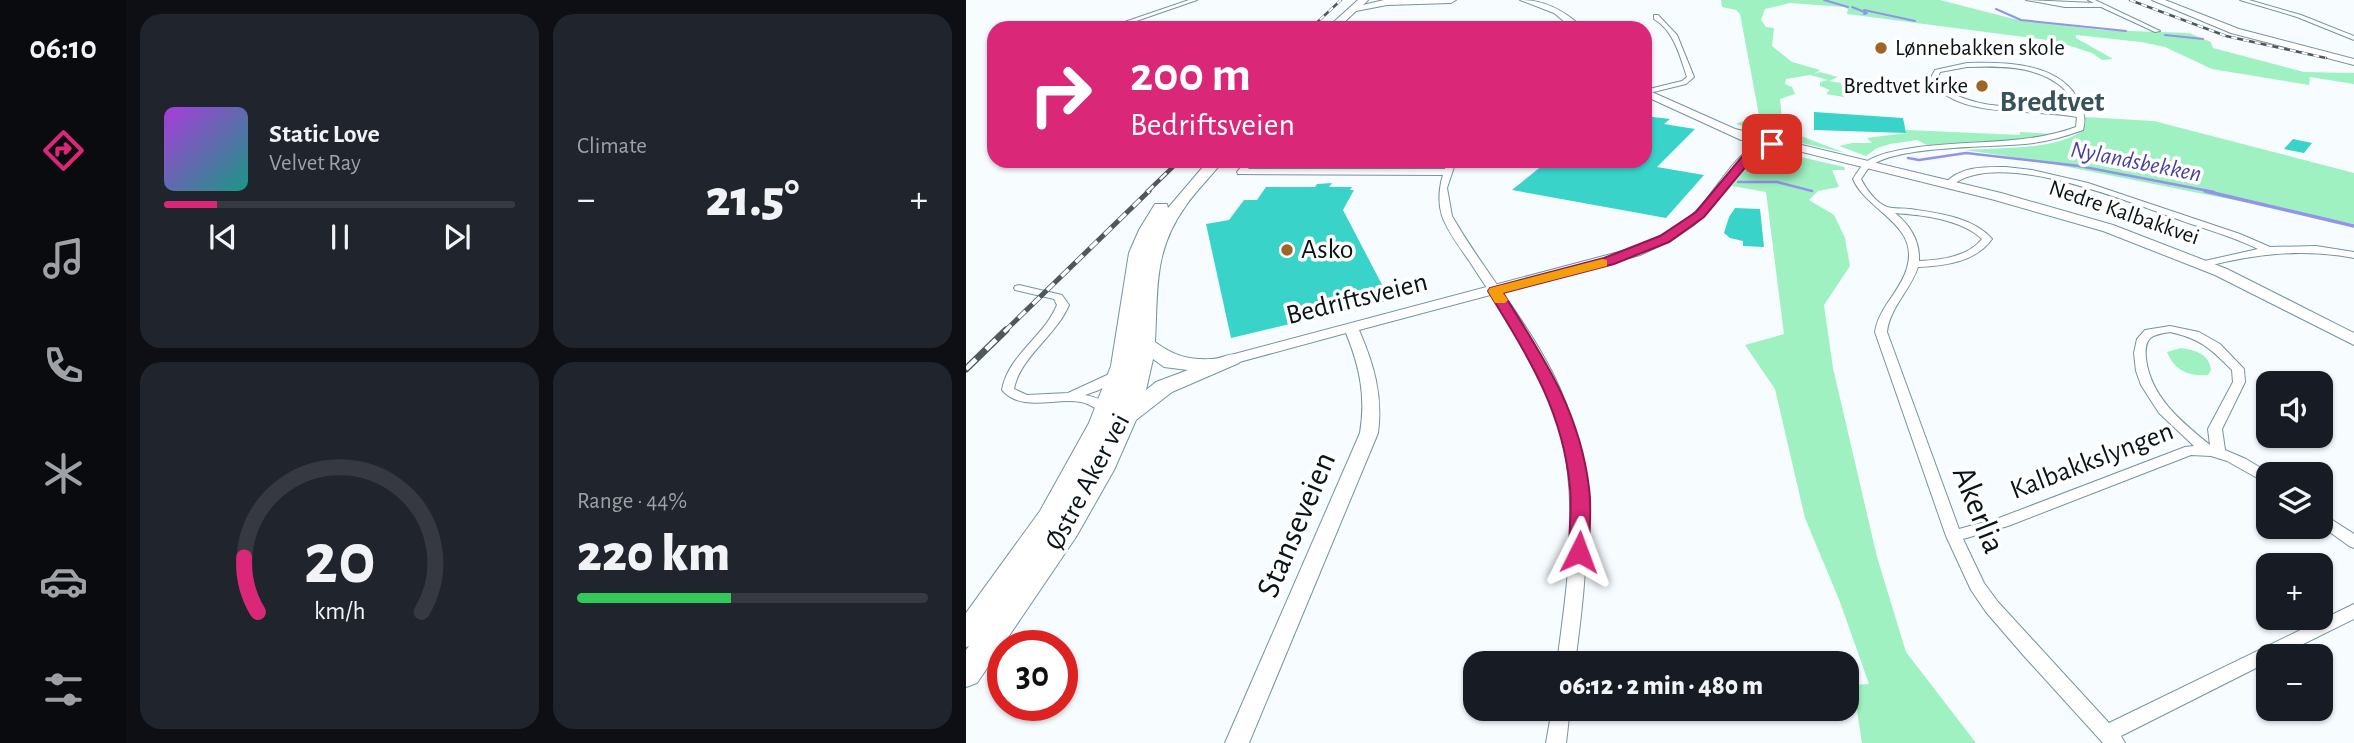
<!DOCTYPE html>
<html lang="en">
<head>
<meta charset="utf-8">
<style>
	body { margin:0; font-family:"Alegreya Sans",sans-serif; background:#20242c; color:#f1f3f6; height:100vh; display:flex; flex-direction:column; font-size:26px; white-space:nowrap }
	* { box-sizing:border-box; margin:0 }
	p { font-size:23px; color:#9ea1a6 }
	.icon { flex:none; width:38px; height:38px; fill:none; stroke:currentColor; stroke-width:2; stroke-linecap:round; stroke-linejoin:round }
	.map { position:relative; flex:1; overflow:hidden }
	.panel { display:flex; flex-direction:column; gap:14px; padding:14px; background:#0d0f14; width:840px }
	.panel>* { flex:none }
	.guide { position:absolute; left:21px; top:21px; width:665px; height:147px; border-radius:21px; box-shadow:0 2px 5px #0004; background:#db2777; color:#fff; overflow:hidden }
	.fabs { position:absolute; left:1290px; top:371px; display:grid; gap:14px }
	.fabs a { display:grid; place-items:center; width:77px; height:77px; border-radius:14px; background:#171b24; box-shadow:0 2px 5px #0004; font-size:35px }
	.speed { position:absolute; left:21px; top:630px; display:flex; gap:14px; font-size:35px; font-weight:700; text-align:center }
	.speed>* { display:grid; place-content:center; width:91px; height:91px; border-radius:50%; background:#171b24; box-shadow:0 2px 5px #0004; line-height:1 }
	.speed .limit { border:10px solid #d22; background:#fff; color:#111 }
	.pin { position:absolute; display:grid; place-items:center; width:60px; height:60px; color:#fff; margin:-30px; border-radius:14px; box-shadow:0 4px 10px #0006 }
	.me { position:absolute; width:77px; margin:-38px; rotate:3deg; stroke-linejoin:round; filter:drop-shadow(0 0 5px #0008) }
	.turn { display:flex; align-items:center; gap:24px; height:147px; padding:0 28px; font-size:32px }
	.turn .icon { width:91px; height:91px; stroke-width:2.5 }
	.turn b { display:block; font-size:49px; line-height:60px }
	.big { font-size:52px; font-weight:800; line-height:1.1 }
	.panel .card { flex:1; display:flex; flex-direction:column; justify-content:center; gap:10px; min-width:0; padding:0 24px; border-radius:21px; background:#20242c }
	.panel .dial { align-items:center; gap:0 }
	.dial svg { height:182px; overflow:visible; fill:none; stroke:#363941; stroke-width:7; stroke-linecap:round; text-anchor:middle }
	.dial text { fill:#f1f3f6; stroke:none }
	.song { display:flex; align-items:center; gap:21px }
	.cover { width:84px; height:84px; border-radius:10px; background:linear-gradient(135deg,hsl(280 70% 55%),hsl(170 70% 35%)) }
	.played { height:7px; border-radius:4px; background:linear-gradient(90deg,#db2777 15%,#363941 15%) }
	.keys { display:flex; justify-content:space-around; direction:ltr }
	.heat { display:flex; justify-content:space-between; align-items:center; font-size:38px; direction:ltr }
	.charge { height:10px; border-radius:5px; background:linear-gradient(90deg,#34c759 44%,#363941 0) }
	.panel .tiles { flex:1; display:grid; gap:14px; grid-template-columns:repeat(2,1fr) }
	.trip { position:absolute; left:497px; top:651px; width:396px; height:70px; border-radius:21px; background:#171b24; box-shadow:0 2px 5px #0004; font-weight:800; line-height:70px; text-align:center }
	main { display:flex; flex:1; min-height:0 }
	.tab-bar { display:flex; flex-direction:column; width:126px; justify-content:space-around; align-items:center; background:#090b0e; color:#9ea1a6 }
	.tab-bar .icon { width:49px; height:49px }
	.tab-bar .on { color:#db2777 }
	.tab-bar b { font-size:32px; color:#f1f3f6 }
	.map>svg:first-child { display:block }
	.green { fill:#9ff1c1 }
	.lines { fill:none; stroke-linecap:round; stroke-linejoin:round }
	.stream-far2 { stroke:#9394e9; stroke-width:2 }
	.stream-far1 { stroke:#9394e9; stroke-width:2.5 }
	.stream { stroke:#9394e9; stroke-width:3.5 }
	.building { fill:#39d3ca }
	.minor-casing { stroke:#76949e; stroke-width:2 }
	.tertiary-casing { stroke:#76949e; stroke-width:2 }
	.secondary-casing { stroke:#76949e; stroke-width:2 }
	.trunk-casing { stroke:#76949e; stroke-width:2 }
	.minor { fill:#fff; fill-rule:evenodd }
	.tertiary { fill:#fff; fill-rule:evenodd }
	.secondary { fill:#fff; fill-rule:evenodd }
	.trunk { fill:#fff; fill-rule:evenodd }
	.rail-far3-casing { stroke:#4f585c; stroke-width:2.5 }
	.rail-far2-casing { stroke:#4f585c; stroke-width:4.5 }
	.rail-far1-casing { stroke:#4f585c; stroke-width:5 }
	.rail-casing { stroke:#4f585c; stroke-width:7 }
	.rail-far3 { stroke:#fff; stroke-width:2; stroke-dasharray:6; stroke-linecap:butt }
	.rail-far2 { stroke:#fff; stroke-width:2.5; stroke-dasharray:9; stroke-linecap:butt }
	.rail-far1 { stroke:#fff; stroke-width:3.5; stroke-dasharray:10; stroke-linecap:butt }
	.rail { stroke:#fff; stroke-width:4.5; stroke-dasharray:14; stroke-linecap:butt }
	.route { fill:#db2777; stroke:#8e194d; stroke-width:2 }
	.slow { fill:#f59e0b }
	.poi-dot { fill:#9f6524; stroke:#fff; stroke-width:2.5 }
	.labels { text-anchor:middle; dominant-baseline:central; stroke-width:7; stroke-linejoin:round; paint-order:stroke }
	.far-poi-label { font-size:23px; fill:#091418; stroke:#fff; text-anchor:start }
	.far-street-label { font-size:23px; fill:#091418; stroke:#fff }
	.far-water-label { font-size:24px; font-style:italic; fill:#483fa2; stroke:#fff }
	.poi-label { font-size:28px; fill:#091418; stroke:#fff; text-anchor:start }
	.street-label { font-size:28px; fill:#091418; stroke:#fff }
	.far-district-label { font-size:30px; font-weight:bold; fill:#36535c; stroke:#fff }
	.near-street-label { font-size:33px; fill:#091418; stroke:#fff }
</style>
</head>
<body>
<main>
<nav class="tab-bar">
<b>06:10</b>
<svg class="icon on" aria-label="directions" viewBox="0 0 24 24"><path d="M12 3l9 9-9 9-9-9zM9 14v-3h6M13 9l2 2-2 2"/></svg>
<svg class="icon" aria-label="music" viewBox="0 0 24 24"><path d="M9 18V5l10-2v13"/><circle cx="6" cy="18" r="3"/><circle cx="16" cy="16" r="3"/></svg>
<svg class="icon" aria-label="phone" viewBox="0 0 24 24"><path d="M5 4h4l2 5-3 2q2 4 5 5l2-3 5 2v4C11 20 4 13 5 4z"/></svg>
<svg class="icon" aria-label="climate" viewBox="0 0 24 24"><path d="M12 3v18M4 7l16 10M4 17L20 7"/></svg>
<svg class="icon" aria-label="car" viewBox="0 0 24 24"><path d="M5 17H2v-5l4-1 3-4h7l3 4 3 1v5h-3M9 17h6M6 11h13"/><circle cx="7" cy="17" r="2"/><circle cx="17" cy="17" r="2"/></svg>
<svg class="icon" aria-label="filters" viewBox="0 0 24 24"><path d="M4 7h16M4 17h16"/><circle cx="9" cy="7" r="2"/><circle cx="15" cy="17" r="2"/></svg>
</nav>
<section class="panel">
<div class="tiles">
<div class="card">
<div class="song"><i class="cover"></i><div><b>Static Love</b><p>Velvet Ray</p></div></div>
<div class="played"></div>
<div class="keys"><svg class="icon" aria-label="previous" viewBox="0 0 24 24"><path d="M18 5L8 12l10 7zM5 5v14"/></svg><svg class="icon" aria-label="pause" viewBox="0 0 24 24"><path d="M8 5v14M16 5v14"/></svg><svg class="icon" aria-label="next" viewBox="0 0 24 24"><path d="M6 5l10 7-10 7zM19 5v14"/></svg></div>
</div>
<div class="card"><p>Climate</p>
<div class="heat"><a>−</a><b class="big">21.5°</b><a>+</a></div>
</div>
<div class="card dial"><svg viewBox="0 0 100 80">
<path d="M14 69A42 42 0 1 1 86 69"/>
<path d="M14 69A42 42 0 0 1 8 45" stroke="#db2777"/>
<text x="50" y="56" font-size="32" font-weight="700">20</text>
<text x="50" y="72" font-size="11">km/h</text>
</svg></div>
<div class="card"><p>Range · 44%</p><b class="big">220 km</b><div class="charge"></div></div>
</div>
</section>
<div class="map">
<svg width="1388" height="743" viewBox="0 0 1388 743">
	<rect width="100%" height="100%" fill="#f6fcff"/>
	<g class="green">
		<polygon points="755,0 974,0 1048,19 1136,30 1223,33 1245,42 1247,48 1338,72 1388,73 1388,84 1344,77 1343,85 1246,69 1199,47 1175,42 1110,35 1110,38 1147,59 1136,60 1126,53 1089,41 881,14 882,9 878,7 824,3 799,9 795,20 800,27 808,28 806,46 826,62 854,70 848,74 854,72 872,77 863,81 875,83 878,97 860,94 864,90 854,86 854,82 862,80 844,75 820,79 819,84 826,87 829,94 814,99 817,129 879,153 814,138 770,124 793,115 774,14 770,10 756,7"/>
		<path d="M1118,117L1188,121L1388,173V224L1067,160L999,150C1032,147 1093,151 1118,129Z"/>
		<polygon points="940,130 1054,135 1054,132 1088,134 1070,139 963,146 951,140 924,144 911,148 900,156 873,146 886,143 906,143 901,138 940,133"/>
		<path d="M822,154L878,167L879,170H866L873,187L852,191L843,200L868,215L879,238L884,266L858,305L867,368L911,557L940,652L1010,743H896L887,685L903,684L874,602L839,518L809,389L779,345L818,334L800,192L766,186C785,162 790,153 822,154Z"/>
		<path d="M1215,348C1229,350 1243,354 1245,370L1242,375C1223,377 1208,370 1201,352Z"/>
	</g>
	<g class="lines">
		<g class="stream-far2">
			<polyline points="858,0 882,7"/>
			<polyline points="886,7 901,13 898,14"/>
			<polyline points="1030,9 1055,20 1160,31"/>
			<polyline points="898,10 949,21"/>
			<polyline points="1199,35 1237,39"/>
		</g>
		<g class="stream-far1">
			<polyline points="942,158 953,160 1000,153 1113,166 1248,192"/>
			<polyline points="772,182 811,182 846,191"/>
		</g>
		<polyline class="stream" points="1239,191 1388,226"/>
	</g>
	<g class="building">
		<polygon points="848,112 937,118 940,133 848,130"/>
		<polygon points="679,116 704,119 698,124 729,129 691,167 738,175 700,218 546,190 582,161 679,161"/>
		<polygon points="1327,139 1346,143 1338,153 1318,149"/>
		<polygon points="366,183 363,187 386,187 384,190 388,190 377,210 424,300 265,338 240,224 263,220 278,200 291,200 300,187 349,187 351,184"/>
		<polygon points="769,208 794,209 798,247 777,246 777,241 764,238 758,233 763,217"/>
	</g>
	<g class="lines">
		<defs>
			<g id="minor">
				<polygon points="223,0 231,0 150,28 141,28"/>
				<polygon points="1060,0 1128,3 1122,0 1129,0 1194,31 1189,32 1135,7 1099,7"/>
				<polygon points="1274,0 1283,0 1335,15 1388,36 1388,40 1331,17"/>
				<path d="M688,15H692L711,35L728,77L720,84L679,94V90L716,81L721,77C714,56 708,31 688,19Z"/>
				<path d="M1001,63C1039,62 1095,62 1114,103C1118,112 1120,120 1117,130C1098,137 1079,142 1059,144C1025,147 929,146 905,166C901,169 898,175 895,179C900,189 910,203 921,207C927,209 937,208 944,209C971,213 1007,217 1026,239C1010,262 978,266 952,267C944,291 924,307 921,332L993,529L1033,518L1219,447L1228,446L1193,413L1175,385L1170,371L1168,353L1171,339L1179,330L1204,326L1233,332L1254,344L1278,369L1279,382L1256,429L1259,450L1280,459L1305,474H1302V484L1261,461L1245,456L1225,455L1042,526L997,539L1018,583L1032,602L1143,723L1388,604V619L1313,656H1302V662L1155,736L1159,743H1137L1058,656L1020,612L1005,590L980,536L909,332C913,307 934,292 941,268C954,224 901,212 887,179C890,174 895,166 900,162C911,154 928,151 940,149C997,139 1056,147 1110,127L1111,117C1063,107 998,121 963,81L969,70ZM1001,67C1031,66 1072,65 1097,88C1103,94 1107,104 1110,112C1064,103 1006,116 970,81L974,72ZM929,213C956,215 995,219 1016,239C1002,257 974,260 953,261C954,241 944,225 929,213ZM1204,332C1235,339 1244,348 1266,370L1267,382L1242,429L1244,445C1216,422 1185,398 1180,359C1178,337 1185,335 1204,332Z"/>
				<path d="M280,161H289L282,169H479L482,161H490L481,188L486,216C517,270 559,318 587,374C633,464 622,567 609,663H591C604,566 619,466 575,375C556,335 527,299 504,262C494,248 482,232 476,216C472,203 473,188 477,175L272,174L271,172Z"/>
				<path d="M1040,167L1066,170L1122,183L1274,234L1304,247L1350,246L1388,252V258C1336,248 1289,254 1238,267L1233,264L1234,262L1292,249C1266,236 1238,229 1211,219C1160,201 1031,147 985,186L978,184C995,166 1017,167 1040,167Z"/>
				<path d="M53,285L96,295L103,305C90,336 54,357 48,389L61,395L102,393L152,370L156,371L158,374L156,377L133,390L119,395C129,397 140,400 147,409L146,412C134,414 126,404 115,402C89,397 56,413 36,390C42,355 78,337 91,305L88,299L49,290L48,288L49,286Z"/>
				<polygon points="1354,512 1388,534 1388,548 1383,546 1354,525"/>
				<polygon points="586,709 604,709 600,743 580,743"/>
			</g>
			<path id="tertiary" d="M806,138L811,141L809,148L784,159L743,211L728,225L706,240L674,255L393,330C408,365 417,395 412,433L283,743H259L394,433C400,397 394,367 380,333L266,364L258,359L261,356L664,249C686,240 708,231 726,215C754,190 767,148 806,138Z"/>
			<g id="secondary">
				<path d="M554,0C579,0 599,11 617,28H606L588,13Z"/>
				<polygon points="679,89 769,129 1035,193 1147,225 1261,269 1388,333 1388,345 1249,275 1137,231 1025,199 784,139 775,140 679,96"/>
			</g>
			<g id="trunk">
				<polygon points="392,0 402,0 397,5 418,0 490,0 485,3 421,5 390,11 372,28 361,28"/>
				<polygon points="1186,0 1199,0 1273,29 1388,59 1388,65 1265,33"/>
				<path d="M242,161H257C245,177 230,190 219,207C187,252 192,290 189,342C208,356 222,360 246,359C257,359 262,352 273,355L276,359L273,363L206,392L170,420L148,470L110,537L11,683L0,687V650L3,646L0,647V613L74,511L123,423L145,366L163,253L173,230L189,204H201L202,208ZM187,359L198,367L222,370L190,382L180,390Z"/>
			</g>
		</defs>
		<use href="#minor" class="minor-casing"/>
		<use href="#tertiary" class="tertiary-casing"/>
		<use href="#secondary" class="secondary-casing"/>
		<use href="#trunk" class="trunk-casing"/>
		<use href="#minor" class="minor"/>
		<use href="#tertiary" class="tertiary"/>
		<use href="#secondary" class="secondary"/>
		<use href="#trunk" class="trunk"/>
		<defs>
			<g id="rail-far3">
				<polyline points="1164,0 1260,36 1360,58"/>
				<polyline points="345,28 375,0"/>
			</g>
			<polyline id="rail-far2" points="181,192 213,161"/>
			<polyline id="rail-far1" points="38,332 183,191"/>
			<polyline id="rail" points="0,369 40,330"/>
		</defs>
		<use href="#rail-far3" class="rail-far3-casing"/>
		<use href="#rail-far2" class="rail-far2-casing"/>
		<use href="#rail-far1" class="rail-far1-casing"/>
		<use href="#rail" class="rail-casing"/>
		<use href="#rail-far3" class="rail-far3"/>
		<use href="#rail-far2" class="rail-far2"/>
		<use href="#rail-far1" class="rail-far1"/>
		<use href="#rail" class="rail"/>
	</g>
	<path class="route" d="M803,141L812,144L787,158L738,217L703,242L648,264L537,293C577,357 614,411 623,488C626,509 623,531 623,552L620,558L613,560L606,558L603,552C603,531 606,509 604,488C597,410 561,355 522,291L524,288L638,258L694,236L730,212L779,153Z"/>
	<polygon class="slow" points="636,259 641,260 641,266 537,293 542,300 539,303 529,303 522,291 524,288"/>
	<g class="poi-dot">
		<circle cx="915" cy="48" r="7"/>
		<circle cx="1016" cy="86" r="7"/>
		<circle cx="321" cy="250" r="7"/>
	</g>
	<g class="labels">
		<g class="far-poi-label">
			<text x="929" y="48">Lønnebakken skole</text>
			<text x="1002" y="86" text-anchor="end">Bredtvet kirke</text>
		</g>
		<g class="far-street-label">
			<text transform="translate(1158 213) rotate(19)">Nedre Kalbakkvei</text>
		</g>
		<g class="far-water-label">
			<text transform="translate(1170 162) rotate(11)">Nylandsbekken</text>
		</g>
		<g class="poi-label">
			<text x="335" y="250">Asko</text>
		</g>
		<g class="street-label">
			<text transform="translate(391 299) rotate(-14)">Bedriftsveien</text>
			<text transform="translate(1126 461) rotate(-21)">Kalbakkslyngen</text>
			<text transform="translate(122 482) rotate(-62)">Østre Aker vei</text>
		</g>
		<g class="far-district-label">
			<text x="1086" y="102">Bredtvet</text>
		</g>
		<g class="near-street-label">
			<text transform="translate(1012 510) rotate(68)">Akerlia</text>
			<text transform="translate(331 525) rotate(-67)">Stanseveien</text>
		</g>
	</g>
</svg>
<div class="fabs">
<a><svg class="icon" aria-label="sound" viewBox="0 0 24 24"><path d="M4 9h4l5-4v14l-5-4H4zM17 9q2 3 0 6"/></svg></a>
<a><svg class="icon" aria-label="layers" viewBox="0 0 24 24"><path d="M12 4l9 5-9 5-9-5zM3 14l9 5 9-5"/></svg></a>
<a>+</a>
<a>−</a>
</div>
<div class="speed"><div class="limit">30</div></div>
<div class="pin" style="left:806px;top:144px;background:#d93025"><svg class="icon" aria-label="arrive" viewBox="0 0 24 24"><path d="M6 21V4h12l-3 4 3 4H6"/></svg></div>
<svg class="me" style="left:613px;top:552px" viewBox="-20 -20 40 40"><path d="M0-17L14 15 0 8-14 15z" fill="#db2777" stroke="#fff" stroke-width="4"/></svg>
<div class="trip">06:12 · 2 min · 480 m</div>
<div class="guide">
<div class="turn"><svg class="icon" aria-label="right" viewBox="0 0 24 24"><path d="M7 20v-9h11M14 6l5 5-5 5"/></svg><div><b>200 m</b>Bedriftsveien</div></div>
</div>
</div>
</main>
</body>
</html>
